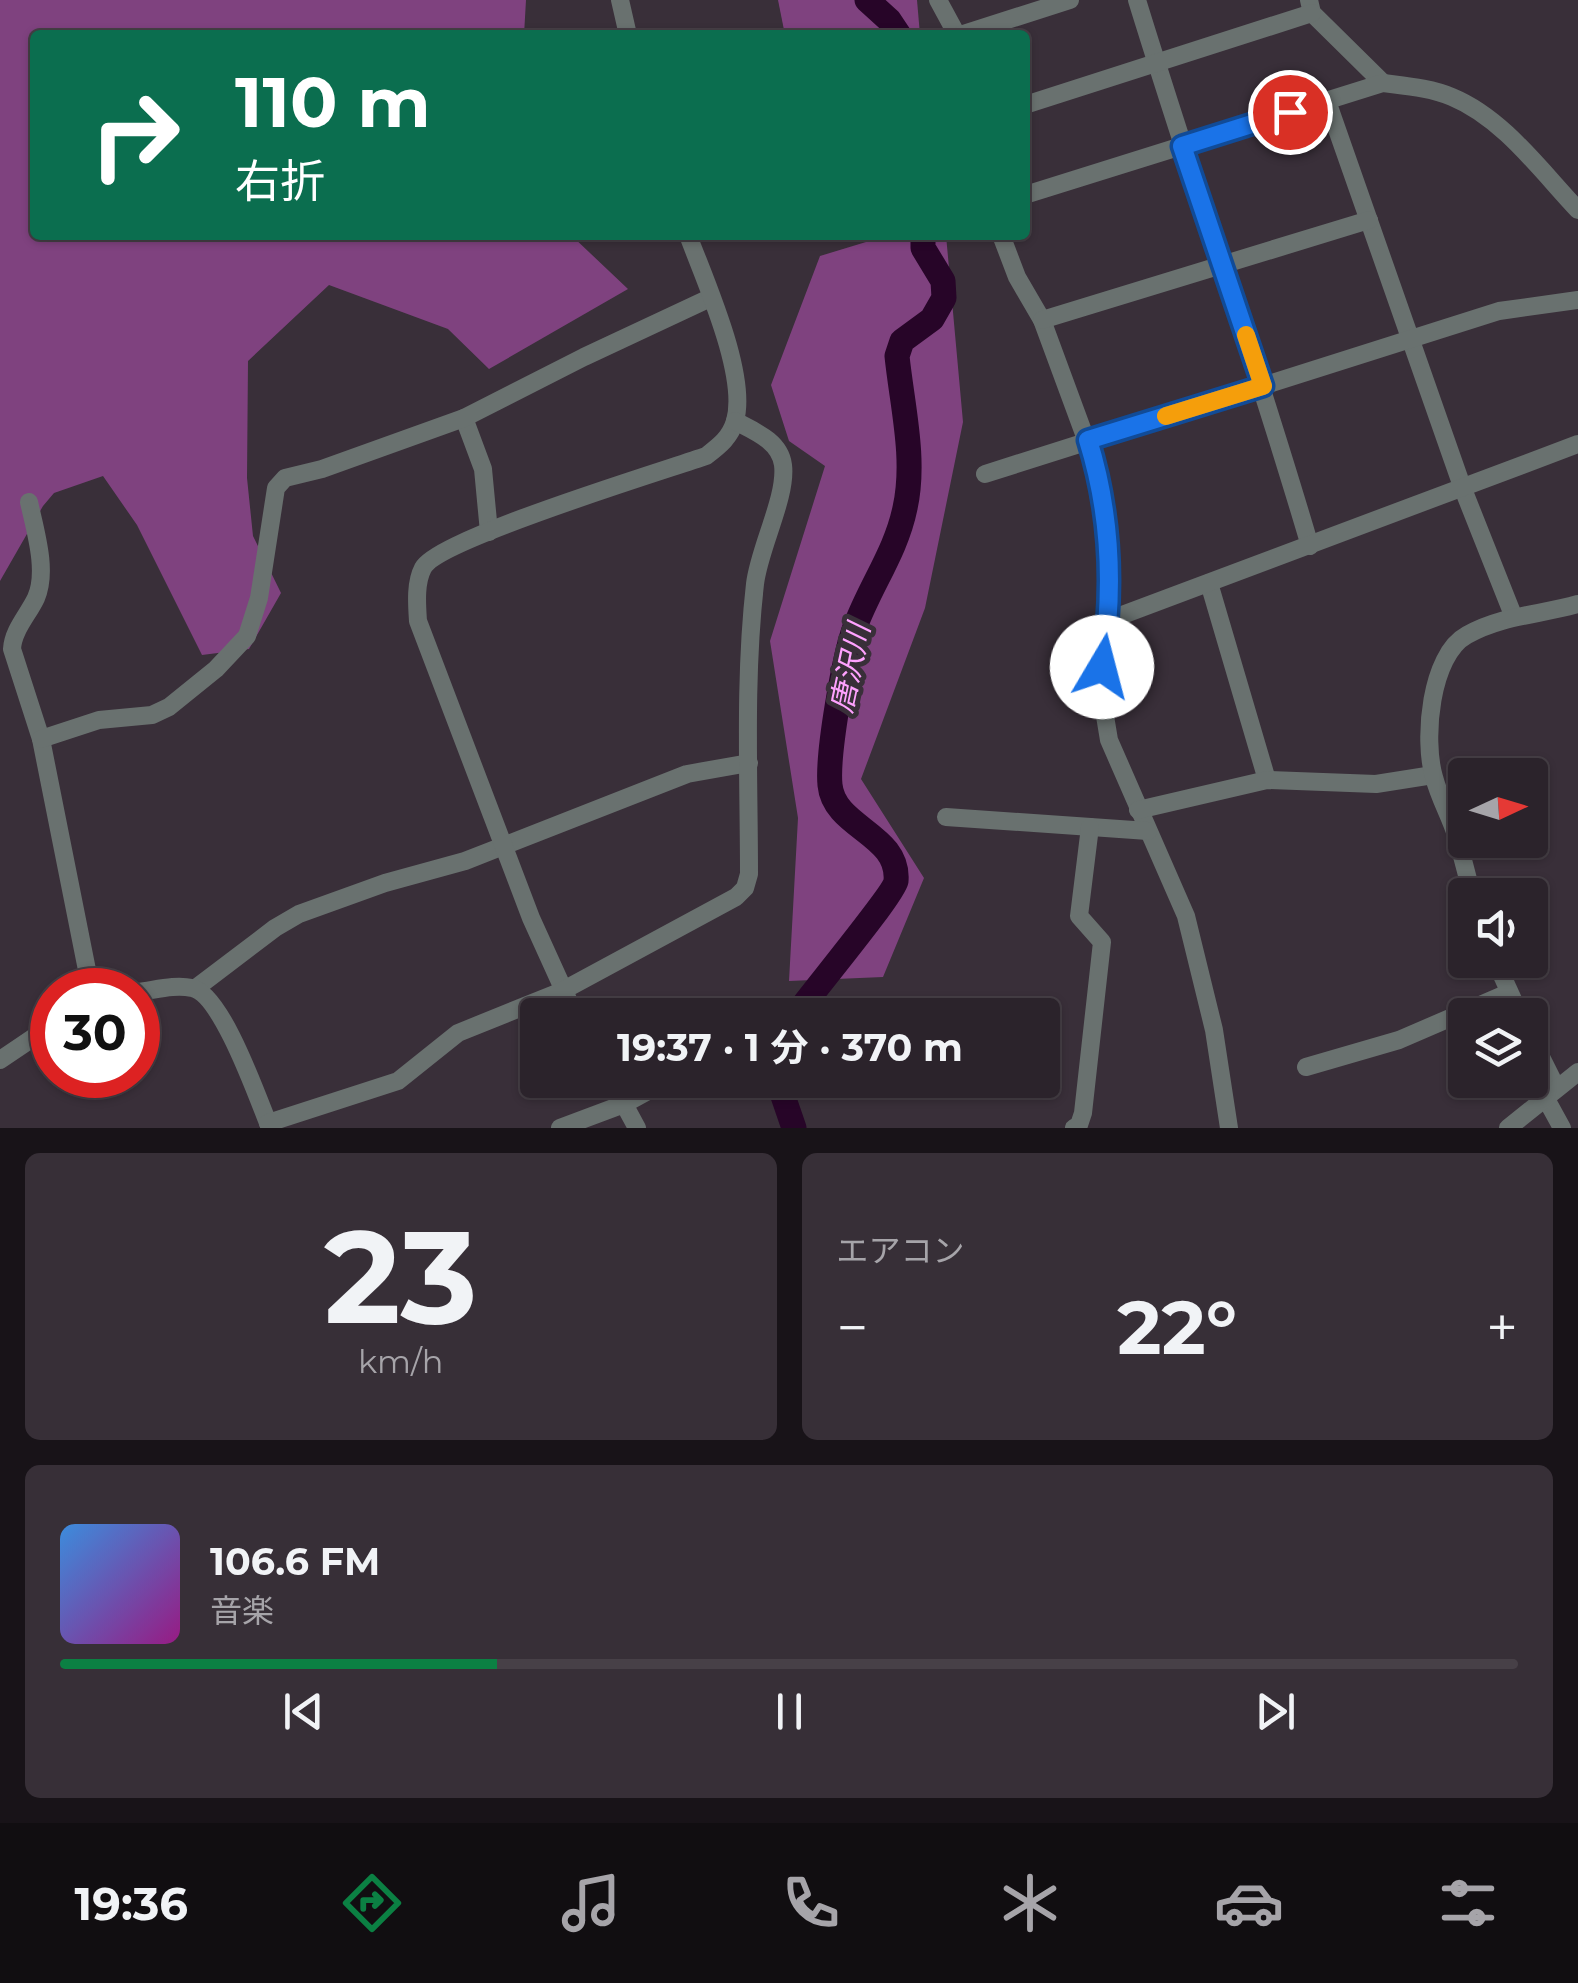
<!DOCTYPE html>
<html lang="ja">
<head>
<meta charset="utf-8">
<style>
	body { margin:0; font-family:Montserrat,"Noto Sans JP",sans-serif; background:#372f37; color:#f1f3f6; height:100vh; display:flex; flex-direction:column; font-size:38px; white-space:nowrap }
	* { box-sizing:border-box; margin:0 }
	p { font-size:32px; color:#a6a4a9 }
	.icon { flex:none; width:55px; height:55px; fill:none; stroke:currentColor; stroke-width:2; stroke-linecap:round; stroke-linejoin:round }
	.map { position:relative; height:1128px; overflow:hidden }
	.side { display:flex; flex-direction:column; gap:25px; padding:25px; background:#181318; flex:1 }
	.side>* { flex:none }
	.banner { position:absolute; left:30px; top:30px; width:1000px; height:210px; border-radius:10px; box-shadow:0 2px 8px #0004,0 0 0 2px #474047; background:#0b6e4f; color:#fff; overflow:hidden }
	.needle { width:65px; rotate:86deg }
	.fabs { position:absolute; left:1448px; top:758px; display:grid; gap:20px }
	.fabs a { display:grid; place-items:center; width:100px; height:100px; border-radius:10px; background:#2b232b; box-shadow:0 2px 8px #0004,0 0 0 2px #474047; font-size:50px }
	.speed { position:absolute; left:30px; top:968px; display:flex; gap:20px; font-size:50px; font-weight:700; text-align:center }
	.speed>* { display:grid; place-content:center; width:130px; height:130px; border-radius:50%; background:#2b232b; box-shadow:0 2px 8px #0004,0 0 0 2px #474047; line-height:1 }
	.speed .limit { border:15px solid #d22; background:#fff; color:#111 }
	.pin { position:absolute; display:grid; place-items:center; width:85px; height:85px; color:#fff; margin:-42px; border:5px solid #fff; border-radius:50%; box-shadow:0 2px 10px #0007 }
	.me { position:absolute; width:110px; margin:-55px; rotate:8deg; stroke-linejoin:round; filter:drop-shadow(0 0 8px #0008) }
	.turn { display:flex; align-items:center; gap:35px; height:210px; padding:0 40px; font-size:45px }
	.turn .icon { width:130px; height:130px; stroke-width:2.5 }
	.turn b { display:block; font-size:70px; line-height:85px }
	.big { font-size:75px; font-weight:700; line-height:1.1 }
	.side .card { flex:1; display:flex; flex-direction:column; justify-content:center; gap:15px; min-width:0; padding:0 35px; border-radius:15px; background:#372f37 }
	.side .dial { align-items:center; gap:0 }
	.dial b { font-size:130px; line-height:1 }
	.song { display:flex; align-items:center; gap:30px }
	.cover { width:120px; height:120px; border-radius:15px; background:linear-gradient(135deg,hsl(210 70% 55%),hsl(310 70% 35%)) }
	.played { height:10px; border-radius:5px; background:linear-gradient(90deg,#0b8043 30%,#474047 30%) }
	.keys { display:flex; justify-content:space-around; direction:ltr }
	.heat { display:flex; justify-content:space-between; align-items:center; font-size:55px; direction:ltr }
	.side .tiles { flex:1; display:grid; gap:25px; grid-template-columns:1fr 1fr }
	.card:last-child { grid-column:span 2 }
	.trip { position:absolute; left:520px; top:998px; width:540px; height:100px; border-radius:10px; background:#2b232b; box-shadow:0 2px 8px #0004,0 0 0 2px #474047; font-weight:700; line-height:100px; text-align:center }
	.tabs { display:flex; height:160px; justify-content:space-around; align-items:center; background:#110e11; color:#a6a4a9 }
	.tabs .icon { width:70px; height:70px }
	.tabs .selected { color:#0b8043 }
	.tabs b { font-size:45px; color:#f1f3f6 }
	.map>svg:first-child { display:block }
	.green { fill:#7f427f }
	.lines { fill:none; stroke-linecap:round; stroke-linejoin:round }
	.river { stroke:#270528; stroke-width:25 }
	.minor { stroke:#69716f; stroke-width:18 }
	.route-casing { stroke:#114b97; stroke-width:25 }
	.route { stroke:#1a73e8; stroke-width:18 }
	.slow { stroke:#f59e0b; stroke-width:18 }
	.labels { text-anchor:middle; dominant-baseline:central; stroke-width:10; stroke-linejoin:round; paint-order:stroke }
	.water-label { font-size:30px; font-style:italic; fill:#ffa2ff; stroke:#392f39 }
</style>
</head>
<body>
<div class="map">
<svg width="1578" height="1128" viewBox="0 0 1578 1128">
	<rect width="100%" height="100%" fill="#392f39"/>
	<g class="green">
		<polygon points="0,0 526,0 524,35 35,35 35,235 571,235 628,289 489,369 448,329 329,285 248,361 247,478 253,536 281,593 249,649 202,655 137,525 103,476 54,493 43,506 0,581"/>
		<polygon points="778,0 917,0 920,35 785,35"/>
		<polygon points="889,235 946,235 963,422 925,608 861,779 924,878 883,977 789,981 798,818 770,641 825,466 789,441 771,385 820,256"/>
	</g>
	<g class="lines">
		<g class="river">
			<polyline points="867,0 889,20 899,35"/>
			<path d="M796,1015C810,995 894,894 896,881C900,834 834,828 830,785C827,755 844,656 855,627C870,586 896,552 905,508C916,459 902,405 897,356L902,341L932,319L944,298L943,281L923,248V235"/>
			<polyline points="782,1080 783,1096 794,1128"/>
		</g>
		<g class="minor">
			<polyline points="620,0 628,35"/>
			<polyline points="938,0 957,35"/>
			<path d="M1137,0C1193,182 1256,362 1310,546"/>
			<polyline points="1309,0 1312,13 1383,83"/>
			<polyline points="960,35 1070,0"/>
			<polyline points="1327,101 1463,489 1513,615"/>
			<polyline points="1025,105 1312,13"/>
			<path d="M1025,195L1383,83C1406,86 1431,88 1452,97C1503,118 1541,171 1578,210"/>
			<polyline points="1001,235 1017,277 1042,320 1101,480 1109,562 1109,620 1103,667 1103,704 1109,740 1186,916 1214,1030 1229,1128"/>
			<polyline points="1042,320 1369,220"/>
			<polyline points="464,418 483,469 489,532"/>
			<polyline points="985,474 1499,311 1578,300"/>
			<path d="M29,502C35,530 48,571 36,598C28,615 13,630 12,649L41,739L91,990"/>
			<polyline points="1209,583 1267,780"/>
			<polyline points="1109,620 1578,444"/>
			<polyline points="41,739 99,720 152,715 169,707 216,669 247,636 259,598 276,488 285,478 322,469 464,418 584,357 710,298"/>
			<polyline points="1138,810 1267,780 1376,784 1433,775"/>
			<polyline points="946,817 1148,831"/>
			<path d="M1472,895C1467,875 1462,855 1456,835C1450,816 1439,797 1434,777C1423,740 1430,655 1467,635C1503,615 1540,615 1578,604"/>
			<polyline points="1495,960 1520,1015"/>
			<polyline points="196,988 275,928 299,914 385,883 465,861 687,774 749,763"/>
			<path d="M138,992C155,990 175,984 192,988C222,994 258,1099 270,1128"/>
			<path d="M575,1015L531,918L418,621C417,605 415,583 423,568C438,539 663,471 706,456C719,446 730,438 735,421C748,375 705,281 688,235"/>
			<polyline points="1530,1035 1556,1087"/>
			<polyline points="0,1060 52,1025"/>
			<polyline points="1306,1067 1399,1040 1508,993"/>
			<polyline points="611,1080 637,1128"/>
			<polyline points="1545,1097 1562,1128"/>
			<path d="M268,1123L398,1081L458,1033L562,991L736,897L745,888L749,874C749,778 744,680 755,584C759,548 787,497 783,465C780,441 754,431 735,421"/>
			<polyline points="560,1128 624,1104 668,1080"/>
			<polyline points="1074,1128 1079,1125 1083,1113 1102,942 1079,916 1090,827"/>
			<polyline points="1508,1128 1578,1072"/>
		</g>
	</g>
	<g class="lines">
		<defs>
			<path id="route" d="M1102,667C1114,591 1111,514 1088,440L1263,386L1182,146L1290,112"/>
		</defs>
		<use href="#route" class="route-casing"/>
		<use href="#route" class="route"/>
		<polyline class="slow" points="1166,416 1263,386 1246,335"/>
	</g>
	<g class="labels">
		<g class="water-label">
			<text transform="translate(850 668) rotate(-78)">唐沢川</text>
		</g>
	</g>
</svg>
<div class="fabs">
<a><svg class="needle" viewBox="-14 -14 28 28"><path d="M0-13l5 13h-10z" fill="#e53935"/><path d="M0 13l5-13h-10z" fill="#a6a4a9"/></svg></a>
<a><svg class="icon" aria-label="sound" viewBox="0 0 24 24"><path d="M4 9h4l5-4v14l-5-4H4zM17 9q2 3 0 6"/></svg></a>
<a><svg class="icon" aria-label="layers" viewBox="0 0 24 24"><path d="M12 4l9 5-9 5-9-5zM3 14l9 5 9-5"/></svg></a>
</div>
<div class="speed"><div class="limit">30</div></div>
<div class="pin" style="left:1290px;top:112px;background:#d93025"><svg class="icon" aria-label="arrive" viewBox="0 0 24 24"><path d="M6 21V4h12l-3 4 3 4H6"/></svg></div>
<svg class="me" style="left:1102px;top:667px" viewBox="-20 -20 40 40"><circle r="19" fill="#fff"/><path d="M0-13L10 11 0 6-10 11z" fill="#1a73e8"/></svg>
<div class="trip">19:37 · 1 分 · 370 m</div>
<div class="banner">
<div class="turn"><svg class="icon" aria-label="right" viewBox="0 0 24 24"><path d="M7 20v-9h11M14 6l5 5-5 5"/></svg><div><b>110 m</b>右折</div></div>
</div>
</div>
<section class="side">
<div class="tiles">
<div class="card dial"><b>23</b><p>km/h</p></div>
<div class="card"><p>エアコン</p>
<div class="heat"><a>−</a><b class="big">22°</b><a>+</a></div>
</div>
<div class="card">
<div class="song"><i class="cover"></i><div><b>106.6 FM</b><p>音楽</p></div></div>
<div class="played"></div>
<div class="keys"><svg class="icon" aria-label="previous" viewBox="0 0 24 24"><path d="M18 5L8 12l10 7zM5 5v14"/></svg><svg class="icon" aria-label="pause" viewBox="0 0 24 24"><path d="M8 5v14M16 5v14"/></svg><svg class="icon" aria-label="next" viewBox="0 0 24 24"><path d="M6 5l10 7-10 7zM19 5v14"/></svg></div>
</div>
</div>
</section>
<nav class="tabs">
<b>19:36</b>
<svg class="icon selected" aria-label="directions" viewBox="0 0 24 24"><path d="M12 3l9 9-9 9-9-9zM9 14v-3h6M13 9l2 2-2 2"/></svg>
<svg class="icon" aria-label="music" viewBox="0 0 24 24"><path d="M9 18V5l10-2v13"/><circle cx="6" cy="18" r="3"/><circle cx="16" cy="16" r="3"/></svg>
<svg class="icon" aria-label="phone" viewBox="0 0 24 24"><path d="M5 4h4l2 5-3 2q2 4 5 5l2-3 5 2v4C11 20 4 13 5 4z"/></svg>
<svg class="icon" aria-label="climate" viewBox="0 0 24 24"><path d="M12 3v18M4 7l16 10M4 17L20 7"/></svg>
<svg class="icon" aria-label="car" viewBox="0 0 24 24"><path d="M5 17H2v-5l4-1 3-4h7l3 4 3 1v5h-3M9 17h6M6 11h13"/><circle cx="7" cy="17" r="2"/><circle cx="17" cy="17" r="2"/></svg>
<svg class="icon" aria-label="filters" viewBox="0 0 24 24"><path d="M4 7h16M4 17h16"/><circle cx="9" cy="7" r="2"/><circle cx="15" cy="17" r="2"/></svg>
</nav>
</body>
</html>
